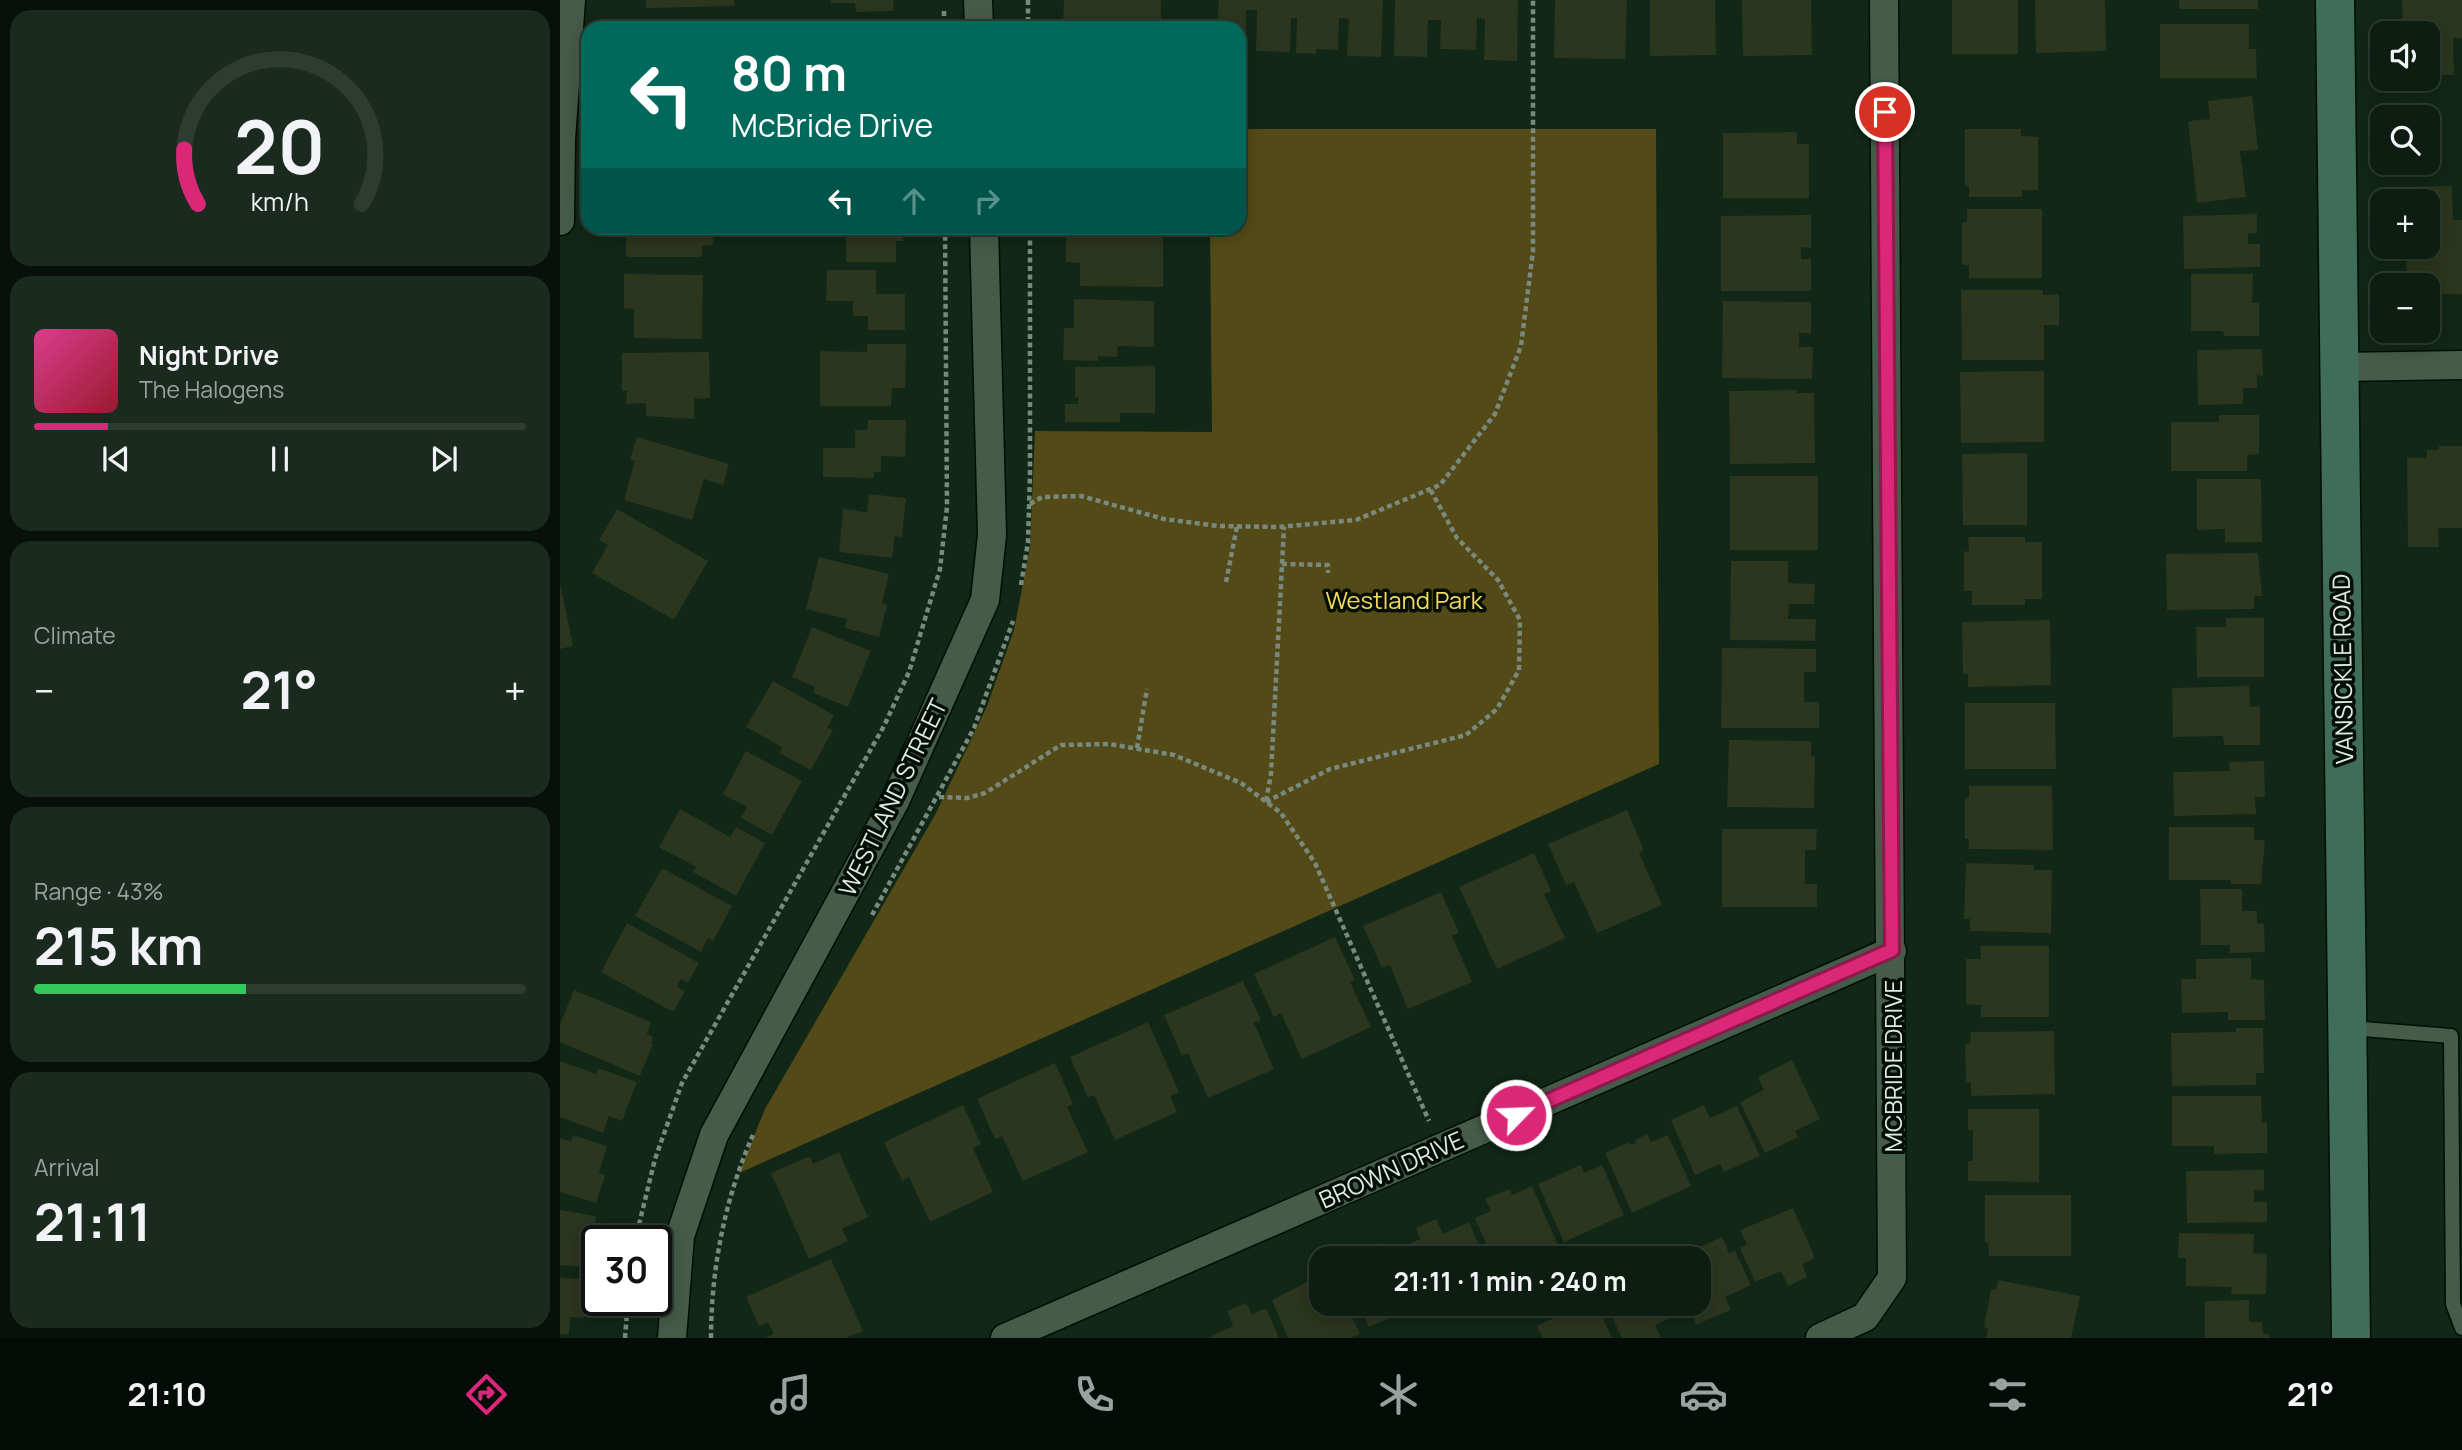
<!DOCTYPE html>
<html lang="en">
<head>
<meta charset="utf-8">
<style>
	body { margin:0; font-family:Manrope,sans-serif; background:#1b2a1f; color:#f1f3f6; height:100vh; display:flex; flex-direction:column; font-size:26px; white-space:nowrap }
	* { box-sizing:border-box; margin:0 }
	p { font-size:23px; color:#9aa29f }
	.icon { flex:none; width:38px; height:38px; fill:none; stroke:currentColor; stroke-width:2; stroke-linecap:round; stroke-linejoin:round }
	.map { position:relative; flex:1; overflow:hidden }
	.sheet { display:flex; flex-direction:column; gap:10px; padding:10px; background:#071009; width:560px }
	.sheet>* { flex:none }
	.guide { position:absolute; left:21px; top:21px; width:665px; height:214px; border-radius:21px; box-shadow:0 4px 18px #0003,0 0 0 2px #2d3b31; background:#00695c; color:#fff; overflow:hidden }
	.tools { position:absolute; left:1810px; top:21px; display:grid; gap:14px }
	.tools a { display:grid; place-items:center; width:70px; height:70px; border-radius:14px; background:#0d1d11; box-shadow:0 4px 18px #0003,0 0 0 2px #2d3b31; font-size:35px }
	.speed { position:absolute; left:21px; top:1225px; display:flex; gap:14px; font-size:35px; font-weight:700; text-align:center }
	.speed>* { display:grid; place-content:center; width:91px; height:91px; border-radius:50%; background:#0d1d11; box-shadow:0 4px 18px #0003,0 0 0 2px #2d3b31; line-height:1 }
	.speed .limit { border:4px solid #111; border-radius:10px; background:#fff; color:#111 }
	.pin { position:absolute; display:grid; place-items:center; width:60px; height:60px; color:#fff; margin:-30px; border:4px solid #fff; border-radius:50%; box-shadow:0 2px 7px #0007 }
	.me { position:absolute; width:77px; margin:-38px; rotate:66deg; stroke-linejoin:round; filter:drop-shadow(0 0 5px #0008) }
	.turn { display:flex; align-items:center; gap:24px; height:147px; padding:0 35px; font-size:32px }
	.turn .icon { width:91px; height:91px; stroke-width:2.5 }
	.turn b { display:block; font-size:49px; line-height:60px }
	.lanes { display:flex; align-items:center; height:66px; padding:0 35px; background:#0003; justify-content:center; gap:35px; direction:ltr }
	.lanes .off { opacity:.35 }
	.big { font-size:52px; font-weight:700; line-height:1.1 }
	.sheet .card { flex:1; display:flex; flex-direction:column; justify-content:center; gap:10px; min-width:0; padding:0 24px; border-radius:21px; background:#1b2a1f }
	.sheet .dial { align-items:center; gap:0 }
	.dial svg { height:182px; overflow:visible; fill:none; stroke:#2d3b31; stroke-width:7; stroke-linecap:round; text-anchor:middle }
	.dial text { fill:#f1f3f6; stroke:none }
	.song { display:flex; align-items:center; gap:21px }
	.cover { width:84px; height:84px; border-radius:10px; background:linear-gradient(135deg,hsl(330 70% 55%),hsl(350 70% 35%)) }
	.played { height:7px; border-radius:4px; background:linear-gradient(90deg,#db2777 15%,#2d3b31 15%) }
	.keys { display:flex; justify-content:space-around; direction:ltr }
	.heat { display:flex; justify-content:space-between; align-items:center; font-size:38px; direction:ltr }
	.charge { height:10px; border-radius:5px; background:linear-gradient(90deg,#34c759 43%,#2d3b31 0) }
	.trip { position:absolute; left:749px; top:1246px; width:402px; height:70px; border-radius:21px; background:#0d1d11; box-shadow:0 4px 18px #0003,0 0 0 2px #2d3b31; font-weight:700; line-height:70px; text-align:center }
	.tab-bar { display:flex; height:112px; justify-content:space-around; align-items:center; background:#050c07; color:#9aa29f }
	.tab-bar .icon { width:49px; height:49px }
	.tab-bar .active { color:#db2777 }
	.tab-bar b { font-size:32px; color:#f1f3f6 }
	main { display:flex; flex:1; min-height:0 }
	.map>svg:first-child { display:block }
	.green { fill:#534a17 }
	.building { fill:#2c351d }
	.lines { fill:none; stroke-linecap:round; stroke-linejoin:round }
	.lane-casing { stroke:#000f03; stroke-width:17 }
	.street-casing { stroke:#000f03; stroke-width:31 }
	.secondary-casing { stroke:#000f03; stroke-width:41 }
	.path { stroke:#788a7d; stroke-width:4.5; stroke-dasharray:5 3.5; stroke-linecap:butt }
	.lane { stroke:#455c4a; stroke-width:14 }
	.street { stroke:#455c4a; stroke-width:28 }
	.secondary { stroke:#406c5a; stroke-width:38 }
	.route-casing { stroke:#8e194d; stroke-width:18 }
	.route { stroke:#db2777; stroke-width:12 }
	.labels { text-anchor:middle; dominant-baseline:central; stroke-width:7; stroke-linejoin:round; paint-order:stroke }
	.park-label { font-size:24px; fill:#f3dc57; stroke:#050d07 }
	.street-label { font-size:24px; fill:#ddebe0; stroke:#050d07 }
</style>
</head>
<body>
<main>
<section class="sheet">
<div class="card dial"><svg viewBox="0 0 100 80">
<path d="M14 69A42 42 0 1 1 86 69"/>
<path d="M14 69A42 42 0 0 1 8 45" stroke="#db2777"/>
<text x="50" y="56" font-size="32" font-weight="700">20</text>
<text x="50" y="72" font-size="11">km/h</text>
</svg></div>
<div class="card">
<div class="song"><i class="cover"></i><div><b>Night Drive</b><p>The Halogens</p></div></div>
<div class="played"></div>
<div class="keys"><svg class="icon" aria-label="previous" viewBox="0 0 24 24"><path d="M18 5L8 12l10 7zM5 5v14"/></svg><svg class="icon" aria-label="pause" viewBox="0 0 24 24"><path d="M8 5v14M16 5v14"/></svg><svg class="icon" aria-label="next" viewBox="0 0 24 24"><path d="M6 5l10 7-10 7zM19 5v14"/></svg></div>
</div>
<div class="card"><p>Climate</p>
<div class="heat"><a>−</a><b class="big">21°</b><a>+</a></div>
</div>
<div class="card"><p>Range · 43%</p><b class="big">215 km</b><div class="charge"></div></div>
<div class="card"><p>Arrival</p><b class="big">21:11</b></div>
</section>
<div class="map">
<svg width="1902" height="1338" viewBox="0 0 1902 1338">
	<rect width="100%" height="100%" fill="#112717"/>
	<polygon class="green" points="679,129 1096,129 1099,764 179,1173 205,1109 375,815 427,706 454,630 470,547 475,431 652,432 650,228 679,228"/>
	<g class="building">
		<polygon points="86,0 174,0 175,6 86,8"/>
		<polygon points="271,0 333,0 334,11 296,12 295,3 271,3"/>
		<polygon points="504,0 601,0 601,26 503,26"/>
		<polygon points="659,0 823,0 821,57 787,56 789,19 779,18 778,50 756,49 756,54 736,53 737,18 731,18 730,52 696,51 697,10 686,10 685,57 679,57 679,28 657,28"/>
		<polygon points="835,0 958,0 957,61 924,60 925,19 917,18 916,50 880,49 881,20 868,20 867,57 834,56"/>
		<polygon points="995,0 1067,0 1065,59 994,58"/>
		<polygon points="1090,0 1155,0 1156,55 1090,56"/>
		<polygon points="1182,0 1251,0 1252,55 1183,56"/>
		<rect x="1392" y="0" width="66" height="54"/>
		<polygon points="1475,0 1545,0 1546,51 1476,53"/>
		<rect x="1619" y="0" width="79" height="9"/>
		<polygon points="1842,0 1902,0 1902,38 1893,38 1894,75 1867,75 1867,33 1843,33"/>
		<polygon points="292,21 334,22 334,28 293,28"/>
		<polygon points="1600,24 1689,24 1689,49 1696,49 1697,78 1600,78"/>
		<polygon points="1692,96 1698,150 1680,151 1686,197 1637,203 1628,121 1650,119 1648,101"/>
		<polygon points="1405,129 1461,129 1461,136 1478,137 1478,190 1462,190 1462,197 1409,197 1409,186 1405,186"/>
		<polygon points="1237,132 1237,144 1249,144 1249,198 1163,198 1163,133"/>
		<polygon points="1892,186 1893,220 1902,220 1902,294 1876,294 1876,286 1847,285 1846,247 1867,247 1867,201 1845,201 1845,187"/>
		<polygon points="1407,209 1482,209 1482,278 1409,278 1409,265 1402,265 1402,222 1407,222"/>
		<polygon points="1697,214 1697,233 1688,234 1688,244 1700,244 1700,267 1624,269 1623,216"/>
		<polygon points="1251,215 1251,248 1241,247 1241,259 1251,259 1251,291 1161,291 1161,216"/>
		<polygon points="66,228 153,228 153,245 142,246 142,257 66,257"/>
		<polygon points="286,228 343,228 343,241 336,241 336,262 286,262"/>
		<polygon points="506,235 603,236 603,287 520,286 520,263 506,262"/>
		<polygon points="267,270 316,270 316,294 345,294 345,330 308,330 308,316 293,316 293,301 266,301"/>
		<polygon points="64,274 143,275 142,339 74,338 74,309 64,308"/>
		<polygon points="1631,274 1693,274 1692,303 1699,303 1699,336 1664,336 1663,331 1631,331"/>
		<polygon points="1401,290 1483,290 1483,295 1499,294 1499,325 1484,325 1484,360 1402,360"/>
		<polygon points="514,299 594,301 594,347 558,346 557,357 538,356 538,361 503,360 504,328 514,328"/>
		<polygon points="1163,301 1251,302 1251,333 1239,333 1239,347 1253,347 1252,379 1162,378"/>
		<polygon points="307,344 346,344 345,388 332,388 331,406 260,406 260,351 307,352"/>
		<polygon points="1702,349 1703,376 1697,375 1697,388 1683,388 1683,404 1638,405 1637,350"/>
		<polygon points="149,352 150,398 134,399 134,419 86,416 86,403 66,404 67,391 62,391 62,353"/>
		<polygon points="595,366 595,413 560,413 560,422 505,422 505,404 518,404 518,397 515,397 515,367"/>
		<polygon points="1484,371 1484,442 1401,443 1400,372"/>
		<polygon points="1237,390 1237,393 1254,393 1255,463 1170,464 1169,391"/>
		<polygon points="1659,415 1699,415 1699,454 1687,455 1687,471 1611,471 1611,422 1659,422"/>
		<polygon points="308,420 346,420 345,457 321,456 321,472 314,472 314,478 263,477 263,448 295,448 295,430 307,430"/>
		<polygon points="77,437 169,464 163,485 144,479 132,520 64,500 75,461 70,460"/>
		<polygon points="1879,446 1902,446 1902,528 1878,528 1879,547 1848,547 1847,458 1867,458 1867,450 1879,450"/>
		<polygon points="1467,453 1467,525 1403,525 1402,454"/>
		<rect x="1170" y="476" width="88" height="74"/>
		<polygon points="1637,479 1701,479 1702,542 1665,542 1665,529 1637,530"/>
		<polygon points="309,494 346,498 342,537 335,536 332,558 279,552 283,509 307,512"/>
		<polygon points="57,509 148,561 114,620 32,573 48,545 39,540"/>
		<polygon points="1408,537 1465,537 1465,542 1482,542 1482,599 1465,599 1465,605 1412,605 1412,591 1404,591 1404,551 1409,552"/>
		<polygon points="1698,553 1702,596 1694,596 1694,609 1607,610 1606,554"/>
		<polygon points="259,557 329,574 322,603 327,605 319,637 285,628 287,619 246,609"/>
		<polygon points="1171,561 1228,561 1228,583 1255,584 1254,604 1229,604 1228,619 1256,619 1255,641 1170,640"/>
		<polygon points="0,583 13,646 0,649"/>
		<polygon points="1666,618 1704,618 1704,677 1637,677 1636,627 1666,627"/>
		<polygon points="1490,620 1491,685 1408,687 1408,674 1403,674 1402,622"/>
		<polygon points="252,627 311,651 288,707 253,693 255,687 232,677"/>
		<polygon points="1162,648 1256,649 1256,672 1244,672 1244,702 1259,702 1259,728 1161,728"/>
		<polygon points="213,681 274,715 267,728 273,730 251,770 219,753 222,747 186,727"/>
		<polygon points="1689,686 1690,707 1700,706 1700,745 1664,745 1663,736 1613,737 1612,688"/>
		<polygon points="1405,703 1495,703 1496,769 1405,769"/>
		<polygon points="1169,740 1251,741 1251,756 1255,756 1254,808 1167,807"/>
		<polygon points="186,751 242,781 212,835 181,818 187,807 163,794"/>
		<polygon points="1704,761 1705,797 1695,797 1696,814 1614,816 1613,772 1670,771 1669,762"/>
		<polygon points="1409,786 1492,786 1493,850 1409,849 1409,839 1405,839 1405,798 1409,798"/>
		<polygon points="120,809 170,837 176,827 205,843 176,896 133,872 136,867 99,847"/>
		<polygon points="1067,810 1084,850 1079,853 1102,905 1037,933 1014,882 1006,885 988,844"/>
		<polygon points="1609,827 1694,827 1694,840 1705,840 1701,884 1671,884 1671,880 1609,880"/>
		<polygon points="1162,829 1257,829 1256,850 1245,850 1245,884 1257,884 1257,907 1162,907"/>
		<polygon points="974,853 991,891 984,894 1005,938 937,969 899,887"/>
		<polygon points="1406,863 1474,865 1474,870 1492,870 1491,933 1410,931 1410,919 1404,919"/>
		<polygon points="102,868 172,906 153,941 148,938 141,952 75,916"/>
		<polygon points="1640,889 1682,889 1682,911 1697,911 1697,923 1704,924 1705,952 1670,953 1670,945 1641,945"/>
		<polygon points="881,892 899,933 892,936 912,982 848,1009 830,965 822,968 803,926"/>
		<polygon points="67,923 139,963 128,983 121,979 117,987 125,991 113,1012 41,972"/>
		<polygon points="775,937 795,980 790,982 811,1027 742,1059 721,1013 714,1017 694,974"/>
		<polygon points="1420,946 1489,946 1489,1017 1421,1017 1421,1005 1406,1004 1406,959 1421,959"/>
		<polygon points="1691,958 1691,979 1704,980 1705,1020 1668,1020 1668,1012 1622,1013 1621,979 1636,979 1636,959"/>
		<polygon points="683,981 701,1020 694,1023 714,1069 648,1098 628,1053 622,1056 604,1015"/>
		<polygon points="14,990 91,1022 87,1034 93,1037 91,1043 93,1044 80,1076 0,1042 0,1024"/>
		<polygon points="588,1022 619,1092 610,1096 617,1112 555,1140 534,1095 528,1098 510,1057"/>
		<polygon points="1676,1028 1703,1028 1704,1073 1696,1073 1696,1085 1612,1086 1611,1033 1676,1032"/>
		<polygon points="1494,1031 1495,1094 1411,1096 1411,1083 1406,1083 1405,1044 1410,1044 1411,1032"/>
		<polygon points="1232,1060 1260,1119 1235,1131 1238,1137 1205,1153 1180,1102 1204,1090 1198,1077"/>
		<polygon points="0,1061 36,1074 38,1068 77,1082 62,1121 49,1116 43,1133 0,1117"/>
		<polygon points="495,1063 513,1104 507,1107 528,1152 463,1181 442,1136 435,1139 417,1099"/>
		<polygon points="1612,1096 1701,1096 1702,1123 1707,1123 1707,1153 1654,1154 1654,1146 1612,1146"/>
		<polygon points="403,1105 421,1144 413,1148 433,1192 370,1222 349,1177 342,1181 324,1142"/>
		<polygon points="1144,1105 1150,1118 1177,1106 1200,1156 1164,1172 1160,1164 1135,1175 1111,1120"/>
		<polygon points="1408,1109 1479,1109 1479,1182 1408,1181 1408,1161 1413,1161 1413,1130 1408,1130"/>
		<polygon points="1087,1134 1091,1142 1108,1135 1131,1186 1072,1213 1045,1153 1069,1142 1071,1145 1076,1143 1075,1140"/>
		<polygon points="13,1135 47,1146 39,1173 45,1175 36,1203 0,1192 0,1138 11,1141"/>
		<polygon points="279,1152 308,1217 282,1229 288,1241 249,1259 211,1173 250,1156 253,1164"/>
		<polygon points="1021,1165 1024,1173 1042,1165 1064,1215 1004,1242 978,1184"/>
		<polygon points="1704,1170 1704,1190 1694,1191 1694,1202 1707,1202 1707,1222 1627,1223 1626,1171"/>
		<polygon points="972,1186 998,1245 967,1258 932,1258 915,1218 931,1211 925,1199 950,1189 952,1195"/>
		<polygon points="1425,1195 1511,1195 1511,1256 1429,1256 1428,1243 1425,1243"/>
		<polygon points="1233,1208 1255,1258 1242,1264 1247,1277 1228,1286 1221,1271 1195,1282 1180,1248 1187,1245 1180,1230"/>
		<polygon points="0,1210 36,1216 27,1267 0,1265"/>
		<polygon points="876,1219 883,1234 909,1222 924,1256 853,1258 847,1245 860,1239 856,1228"/>
		<polygon points="1619,1233 1694,1234 1693,1253 1707,1254 1706,1294 1671,1294 1672,1287 1626,1286 1626,1258 1618,1258"/>
		<polygon points="1162,1237 1169,1253 1175,1251 1191,1285 1165,1297 1171,1310 1136,1325 1127,1304 1139,1304 1139,1258 1128,1258 1126,1253"/>
		<polygon points="821,1243 826,1255 839,1249 844,1258 802,1258 800,1253"/>
		<polygon points="271,1259 303,1331 286,1338 205,1338 214,1334 208,1322 199,1326 186,1297"/>
		<polygon points="0,1278 26,1279 24,1318 10,1317 9,1334 0,1334"/>
		<polygon points="755,1278 758,1285 761,1284 761,1304 786,1304 800,1334 790,1338 728,1338 712,1300"/>
		<polygon points="1438,1280 1520,1296 1511,1338 1426,1338 1428,1329 1424,1327 1431,1289 1436,1290"/>
		<polygon points="1689,1300 1689,1322 1702,1322 1703,1334 1709,1334 1709,1338 1645,1338 1645,1301"/>
		<polygon points="686,1303 692,1314 706,1308 719,1338 647,1338 673,1326 667,1311"/>
		<polygon points="791,1304 848,1304 843,1306 845,1311 809,1327 801,1310 795,1313"/>
		<polygon points="1024,1304 1028,1304 1034,1317 1041,1314 1052,1338 983,1338 977,1326"/>
		<polygon points="1046,1304 1116,1304 1120,1313 1095,1325 1101,1338 1062,1338"/>
	</g>
	<g class="lines">
		<defs>
			<polyline id="lane" points="1790,1028 1891,1036 1893,1304 1902,1328"/>
			<g id="street">
				<polyline points="418,0 419,28"/>
				<polyline points="0,221 1,139 11,0"/>
				<polyline points="1779,367 1902,365"/>
				<polyline points="112,1338 120,1236 154,1135 335,801 425,600 432,535 424,228"/>
				<polyline points="445,1338 1332,951"/>
				<polyline points="1260,1338 1305,1317 1332,1278 1324,0"/>
			</g>
			<polyline id="secondary" points="1775,0 1791,1338"/>
		</defs>
		<use href="#lane" class="lane-casing"/>
		<use href="#street" class="street-casing"/>
		<use href="#secondary" class="secondary-casing"/>
		<g class="path">
			<polyline points="468,0 468,28"/>
			<polyline points="384,11 384,28"/>
			<polyline points="470,504 482,497 521,496 604,519 658,526 718,527 796,520 880,485 935,414 961,346 973,251 973,0"/>
			<polyline points="722,564 768,565 768,573"/>
			<polyline points="666,582 677,526"/>
			<polyline points="461,585 468,542 470,473 470,228"/>
			<polyline points="577,748 587,689"/>
			<polyline points="379,797 407,798 425,793 501,745 549,744 614,755 681,783 721,813 755,863 869,1121"/>
			<polyline points="706,801 711,774 724,527"/>
			<polyline points="706,802 770,769 906,735 937,709 959,670 960,620 938,580 897,538 870,489"/>
			<polyline points="312,915 414,728 453,621"/>
			<polyline points="75,1241 95,1159 122,1083 324,726 349,672 380,569 387,507 385,228"/>
			<polyline points="65,1338 68,1300"/>
			<path d="M151,1338C151,1269 165,1198 193,1135"/>
		</g>
		<use href="#lane" class="lane"/>
		<use href="#street" class="street"/>
		<use href="#secondary" class="secondary"/>
	</g>
	<g class="lines">
		<defs>
			<polyline id="route" points="956,1115 1332,950 1325,112"/>
		</defs>
		<use href="#route" class="route-casing"/>
		<use href="#route" class="route"/>
	</g>
	<g class="labels">
		<g class="park-label">
			<text x="844" y="599">Westland Park</text>
		</g>
		<g class="street-label">
			<text transform="translate(1782 669) rotate(-91)">VANSICKLE ROAD</text>
			<text transform="translate(332 797) rotate(-64)">WESTLAND STREET</text>
			<text transform="translate(1332 1066) rotate(-90)">MCBRIDE DRIVE</text>
			<text transform="translate(831 1169) rotate(-24)">BROWN DRIVE</text>
		</g>
	</g>
</svg>
<div class="tools">
<a><svg class="icon" aria-label="sound" viewBox="0 0 24 24"><path d="M4 9h4l5-4v14l-5-4H4zM17 9q2 3 0 6"/></svg></a>
<a><svg class="icon" aria-label="search" viewBox="0 0 24 24"><circle cx="10" cy="10" r="6"/><path d="M15 15l6 6"/></svg></a>
<a>+</a>
<a>−</a>
</div>
<div class="speed"><div class="limit">30</div></div>
<div class="pin" style="left:1325px;top:112px;background:#d93025"><svg class="icon" aria-label="arrive" viewBox="0 0 24 24"><path d="M6 21V4h12l-3 4 3 4H6"/></svg></div>
<svg class="me" style="left:956px;top:1115px" viewBox="-20 -20 40 40"><circle r="17" fill="#db2777" stroke="#fff" stroke-width="3"/><path d="M0-11L8 9 0 5-8 9z" fill="#fff"/></svg>
<div class="trip">21:11 · 1 min · 240 m</div>
<div class="guide">
<div class="turn"><svg class="icon" aria-label="left" viewBox="0 0 24 24"><path d="M17 20v-9H6M10 6l-5 5 5 5"/></svg><div><b>80 m</b>McBride Drive</div></div>
<div class="lanes"><svg class="icon" aria-label="left" viewBox="0 0 24 24"><path d="M17 20v-9H6M10 6l-5 5 5 5"/></svg><svg class="icon off" aria-label="ahead" viewBox="0 0 24 24"><path d="M12 20V5M6 11l6-6 6 6"/></svg><svg class="icon off" aria-label="right" viewBox="0 0 24 24"><path d="M7 20v-9h11M14 6l5 5-5 5"/></svg></div>
</div>
</div>
</main>
<nav class="tab-bar">
<b>21:10</b>
<svg class="icon active" aria-label="directions" viewBox="0 0 24 24"><path d="M12 3l9 9-9 9-9-9zM9 14v-3h6M13 9l2 2-2 2"/></svg>
<svg class="icon" aria-label="music" viewBox="0 0 24 24"><path d="M9 18V5l10-2v13"/><circle cx="6" cy="18" r="3"/><circle cx="16" cy="16" r="3"/></svg>
<svg class="icon" aria-label="phone" viewBox="0 0 24 24"><path d="M5 4h4l2 5-3 2q2 4 5 5l2-3 5 2v4C11 20 4 13 5 4z"/></svg>
<svg class="icon" aria-label="climate" viewBox="0 0 24 24"><path d="M12 3v18M4 7l16 10M4 17L20 7"/></svg>
<svg class="icon" aria-label="car" viewBox="0 0 24 24"><path d="M5 17H2v-5l4-1 3-4h7l3 4 3 1v5h-3M9 17h6M6 11h13"/><circle cx="7" cy="17" r="2"/><circle cx="17" cy="17" r="2"/></svg>
<svg class="icon" aria-label="filters" viewBox="0 0 24 24"><path d="M4 7h16M4 17h16"/><circle cx="9" cy="7" r="2"/><circle cx="15" cy="17" r="2"/></svg>
<b>21°</b>
</nav>
</body>
</html>
